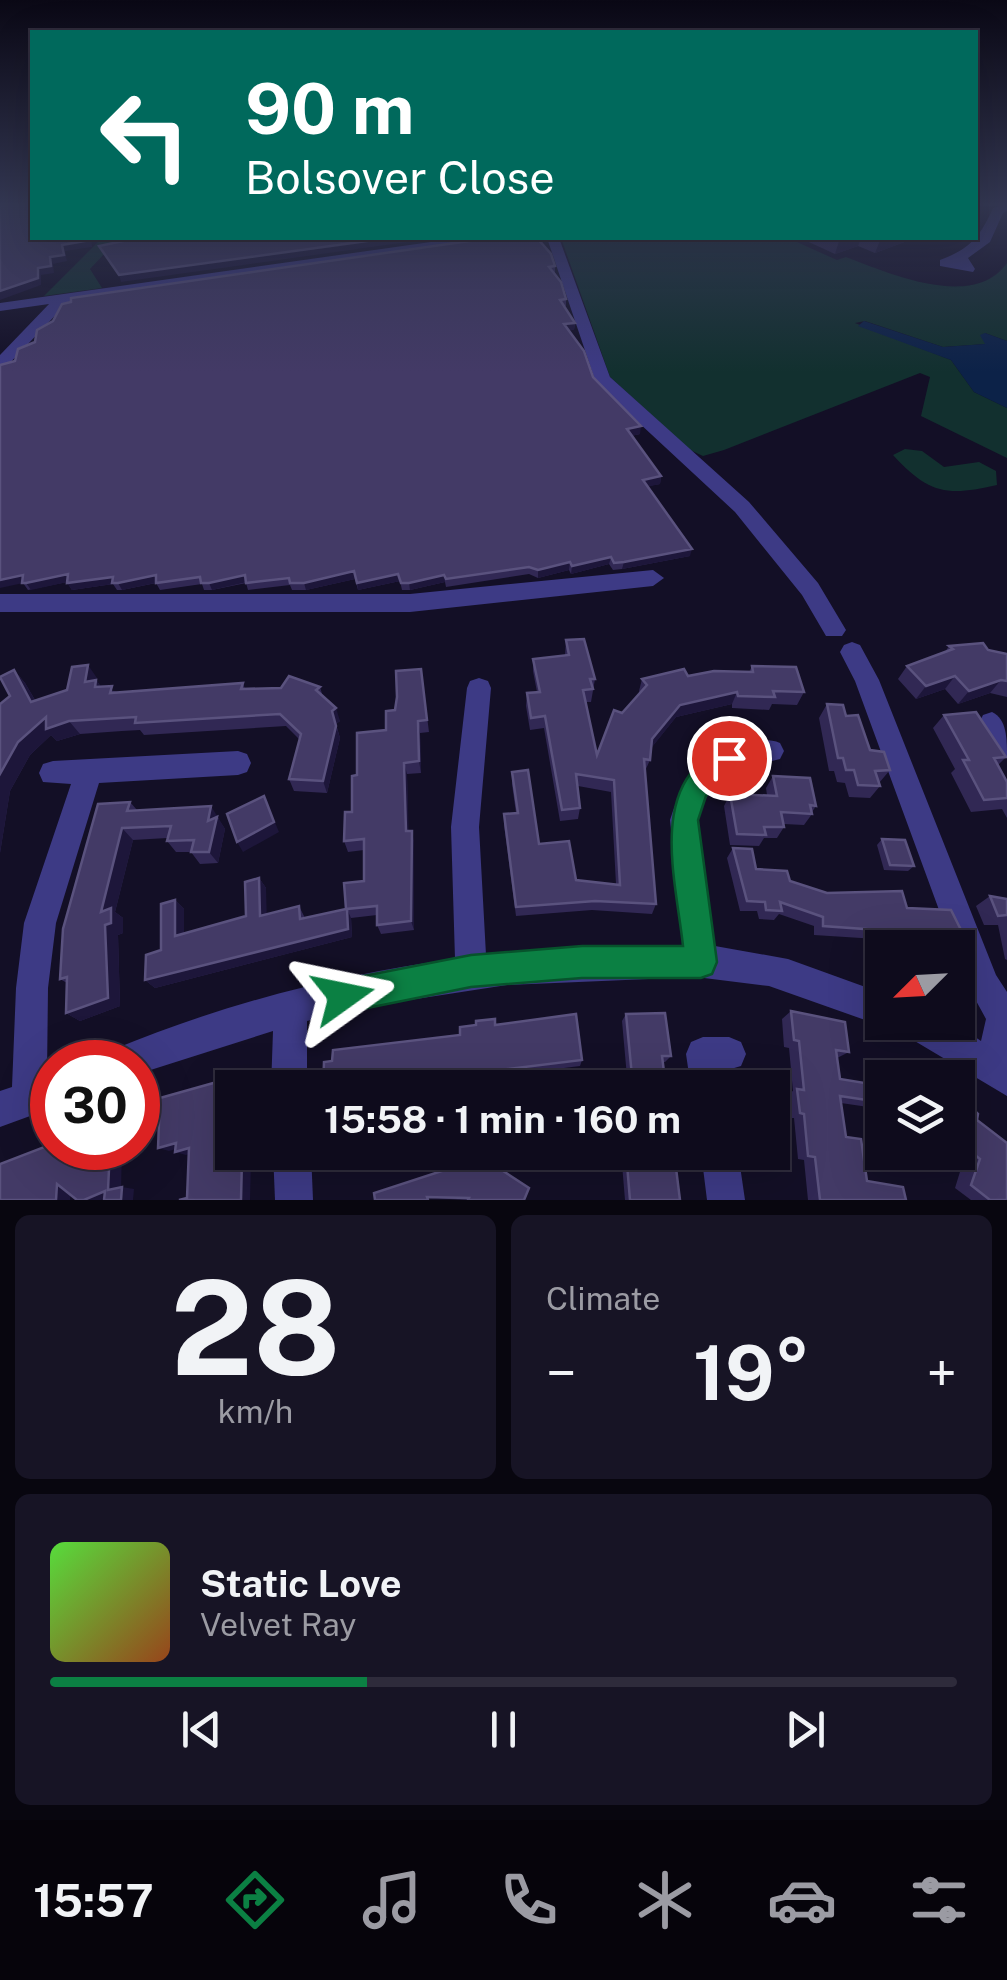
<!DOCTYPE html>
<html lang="en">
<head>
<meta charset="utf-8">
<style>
	body { margin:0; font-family:"Public Sans",sans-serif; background:#171425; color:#f1f3f6; height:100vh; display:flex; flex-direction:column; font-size:38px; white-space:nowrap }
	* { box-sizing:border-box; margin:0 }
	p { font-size:32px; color:#9b9ba3 }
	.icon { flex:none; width:55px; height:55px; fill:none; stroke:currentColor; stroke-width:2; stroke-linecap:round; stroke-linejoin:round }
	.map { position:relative; height:1200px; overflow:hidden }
	.drawer { display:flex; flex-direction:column; gap:15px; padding:15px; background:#08060f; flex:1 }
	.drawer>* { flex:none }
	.top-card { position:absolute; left:30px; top:30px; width:948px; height:210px; border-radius:0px; box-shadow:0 10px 40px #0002,0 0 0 2px #2e2b3b; background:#00695c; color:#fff; overflow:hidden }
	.needle { width:65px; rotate:246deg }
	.fabs { position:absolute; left:865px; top:930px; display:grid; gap:20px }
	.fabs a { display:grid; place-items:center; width:110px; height:110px; border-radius:0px; background:#0e0b1c; box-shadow:0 10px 40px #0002,0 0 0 2px #2e2b3b; font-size:50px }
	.speed { position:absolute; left:30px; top:1040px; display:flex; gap:20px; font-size:50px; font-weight:700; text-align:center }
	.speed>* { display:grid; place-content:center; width:130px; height:130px; border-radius:50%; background:#0e0b1c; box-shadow:0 10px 40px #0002,0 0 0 2px #2e2b3b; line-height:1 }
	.speed .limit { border:15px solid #d22; background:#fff; color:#111 }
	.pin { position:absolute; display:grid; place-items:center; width:85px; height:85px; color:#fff; margin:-42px; border:5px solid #fff; border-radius:50%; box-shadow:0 2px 10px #0007 }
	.me { position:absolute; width:110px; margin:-55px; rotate:78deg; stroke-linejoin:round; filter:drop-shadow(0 0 8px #0008) }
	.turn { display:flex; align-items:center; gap:35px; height:210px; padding:0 50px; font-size:45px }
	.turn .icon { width:130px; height:130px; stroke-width:2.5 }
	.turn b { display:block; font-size:70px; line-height:85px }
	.big { font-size:75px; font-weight:700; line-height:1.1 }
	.drawer .card { flex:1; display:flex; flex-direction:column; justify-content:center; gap:15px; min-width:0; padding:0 35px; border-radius:15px; background:#171425 }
	.drawer .dial { align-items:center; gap:0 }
	.dial b { font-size:130px; line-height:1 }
	.song { display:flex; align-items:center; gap:30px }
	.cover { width:120px; height:120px; border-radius:15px; background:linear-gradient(135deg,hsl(110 70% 55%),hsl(20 70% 35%)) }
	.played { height:10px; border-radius:5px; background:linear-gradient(90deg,#0b8043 35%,#2e2b3b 35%) }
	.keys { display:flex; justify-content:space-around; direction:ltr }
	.heat { display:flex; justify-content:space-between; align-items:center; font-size:55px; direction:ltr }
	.drawer .tiles { flex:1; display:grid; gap:15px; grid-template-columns:1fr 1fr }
	.card:last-child { grid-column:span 2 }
	.trip { position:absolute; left:215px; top:1070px; width:575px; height:100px; border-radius:0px; background:#0e0b1c; box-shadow:0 10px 40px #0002,0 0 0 2px #2e2b3b; font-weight:700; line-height:100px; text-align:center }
	.menu { display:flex; height:160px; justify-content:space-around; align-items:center; background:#06040b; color:#9b9ba3 }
	.menu .icon { width:70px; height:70px }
	.menu .selected { color:#0b8043 }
	.menu b { font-size:45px; color:#f1f3f6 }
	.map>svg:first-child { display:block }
	.green { fill:#12302f }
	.water { fill:#0c2248 }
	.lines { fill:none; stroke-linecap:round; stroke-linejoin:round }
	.minor { fill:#3d3a85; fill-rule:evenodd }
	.wall { fill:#312854 }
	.shaded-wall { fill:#1d163a }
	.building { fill:#433a66; stroke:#5a527e; stroke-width:2.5 }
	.route { fill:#0b8043; stroke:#07532c; stroke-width:2.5 }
</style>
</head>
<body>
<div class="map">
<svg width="1007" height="1200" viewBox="0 0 1007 1200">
	<rect width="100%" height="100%" fill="#130f26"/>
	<g class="green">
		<polygon points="102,238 119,238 90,269 102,288 44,296"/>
		<path d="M561,238H788L837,260L846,257C888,273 974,311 1007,263V341L985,333L986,344L943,347L865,321L855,323L951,360L974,392L1007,408V458L921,416L930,377L920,373L724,450L703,456L690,450L610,377Z"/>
		<path d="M905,449L922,451L944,467L979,462L996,471L997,485C946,497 928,493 893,455Z"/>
	</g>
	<polygon class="water" points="864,321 943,347 985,344 980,335 985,333 1007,341 1007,408 974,392 951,360 858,326"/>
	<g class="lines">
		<g class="minor">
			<path d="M1007,204V211L1003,213L990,242L968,258L975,269L973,272L940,266V260C970,249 980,237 993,208Z"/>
			<polygon points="459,238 489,238 483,242 68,302 6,367 0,369 0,355 49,304 0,311 0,303"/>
			<polygon points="547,238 559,238 610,377 749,502 818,583 846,630 842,636 826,636 802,595 735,512 596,383"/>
			<polygon points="653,570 664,578 653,586 410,612 0,612 0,594 410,594"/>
			<polygon points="852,642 860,645 879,680 996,975 1007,992 1007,1096 903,1034 898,1022 953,1022 981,1041 986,1019 968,986 958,948 953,948 855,681 840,652 844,645"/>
			<path d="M479,678L488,681L491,688L479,827L486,955L572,948L683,945L670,820C682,781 701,755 742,744C755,740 768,738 780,743L784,751L780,759L735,770L713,787L702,805L698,820L715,946L788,959L882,993V1022H890L882,1026L769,986L696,977L507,985L377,1005L307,1021V1088H271L273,1031L138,1074V1062H107L112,1050C220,1005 338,974 455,959L451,827L467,688L470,681Z"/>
			<path d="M992,712C1007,719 1007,739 1007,758L998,754L979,723L983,715Z"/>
			<polygon points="238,751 247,754 251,763 247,772 238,775 99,783 56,923 48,988 47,1074 52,1072 52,1108 0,1127 0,1091 12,1087 16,988 24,923 71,784 43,782 39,773 43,764 53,761"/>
			<polygon points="703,1037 729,1037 741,1042 746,1054 741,1066 724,1071 727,1088 691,1088 686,1054 691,1042"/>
			<polygon points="273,1152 311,1152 313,1200 275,1200"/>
			<polygon points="701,1152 738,1152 745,1200 707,1200"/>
		</g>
	</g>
	<g class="wall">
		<polygon points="800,238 915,238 875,253 858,246 835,254"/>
		<polygon points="483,239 555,266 555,273 553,273 566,299 566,306 564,306 575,323 574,330 569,330 593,377 640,434 631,436 661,476 660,484 648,486 690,556 622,569 613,570 609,564 571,574 569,570 538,578 529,574 446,587 445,582 410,590 402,590 400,581 358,590 355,579 306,590 292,590 290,585 248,590 246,583 212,590 204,590 202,584 160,590 156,583 122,590 117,590 113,584 72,590 67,582 28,590 23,583"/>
		<polygon points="566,640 595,679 591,702 585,702 597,755 622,713 640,693 639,691 642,679 749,672 752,666 804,692 797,705 772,704 769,710 732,708 732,704 676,717 651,748 650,760 645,771 656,904 652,914 592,910 516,916 504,825 504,814 516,813 512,784 512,772 539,844 576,880 616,884 611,792 578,786 580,808 578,819 560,821 544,728 530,730 526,706 527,693 537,692 533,671 533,659 565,655"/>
		<polygon points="949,646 988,650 1007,654 1007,697 990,693 958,704 945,689 916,699 898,679 907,666 945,652"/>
		<polygon points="421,669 429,732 420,733 421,773 407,774 408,831 414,841 414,930 381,934 377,925 377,915 351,918 352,937 155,988 145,980 161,950 175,900 184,909 184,934 246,916 259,878 266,888 266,914 299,906 305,918 346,909 364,881 364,850 348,852 344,841 352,812 357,775 386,730 395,710"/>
		<polygon points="14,670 25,683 35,700 67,690 97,678 97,681 101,687 117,692 243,683 245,689 320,687 323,697 340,721 336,724 340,738 327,793 294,791 289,779 300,740 286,726 144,735 140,730 122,731 80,734 57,741 51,735 30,755 10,791 0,853 0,704 10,696"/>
		<polygon points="827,704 846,716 870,750 890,770 879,783 880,786 870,798 849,797 845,783 837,782 834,771 829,771 819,718"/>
		<polygon points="944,715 1006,757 998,765 1007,782 1007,818 1002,809 971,812 951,773 955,769 933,728"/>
		<polygon points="773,776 816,806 812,812 812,814 804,825 784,824 784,827 777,838 764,838 759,846 730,845 724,806 730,794 767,795 766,788"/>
		<polygon points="130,802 137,810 219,818 219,820 225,829 218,863 200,864 191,852 176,852 167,841 167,838 133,840 115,912 123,918 123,933 118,935 120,1006 80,1021 66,1013 67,983 60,979"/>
		<polygon points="882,839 914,866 908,871 884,870 877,845"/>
		<polygon points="733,848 756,869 827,893 907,908 970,948 958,956 958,948 910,948 908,941 814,935 814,926 779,914 774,920 759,919 757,911 740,911 727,858"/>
		<polygon points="990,896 1007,899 1007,960 1005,959 998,925 984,925 976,906"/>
		<polygon points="791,1011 849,1052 837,1058 840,1079 880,1102 868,1107 841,1103 846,1137 867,1181 906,1200 808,1200 804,1160 798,1159 794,1118 790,1118 787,1094 793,1091 789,1048 784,1047 782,1019"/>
		<polygon points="626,1014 671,1056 665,1062 663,1062 666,1088 620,1088 620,1082 624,1077 627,1077 622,1021"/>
		<polygon points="495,1025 582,1060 580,1066 499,1076 498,1088 323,1088 460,1035"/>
		<polygon points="912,1063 932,1078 895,1078 899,1069"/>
		<polygon points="958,1096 977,1120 1007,1200 971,1200 955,1188 963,1162 951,1152 958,1152"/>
		<polygon points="356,1152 393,1152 393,1165 358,1169 356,1167"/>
		<polygon points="621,1152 674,1152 680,1200 625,1200"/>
		<polygon points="485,1167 468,1200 430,1198 375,1200"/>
	</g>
	<g class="shaded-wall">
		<polygon points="975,204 982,204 978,212 975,214"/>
		<polygon points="91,238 92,247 65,251 67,261 53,264 54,273 41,275 41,285 0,300 0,291 38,268 62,245"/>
		<polygon points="389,238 436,238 121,282 119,275"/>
		<polygon points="840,238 861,238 858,246 835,254"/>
		<polygon points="881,238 915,238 875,253"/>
		<polygon points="575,323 574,330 564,331 564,324"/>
		<polygon points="641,426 640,434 626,437 627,429"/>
		<polygon points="661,476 660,484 642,488 643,480"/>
		<polygon points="692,549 690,556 622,569 624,562"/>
		<polygon points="611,557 609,564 571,574 572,566"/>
		<polygon points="570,562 569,570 538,578 538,570"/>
		<polygon points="354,571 355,579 306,590 304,583"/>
		<polygon points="68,574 72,581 31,590 26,583"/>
		<polygon points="398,574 400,581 358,590 357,583"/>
		<polygon points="23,575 28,582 0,588 0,580"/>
		<polygon points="156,575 160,582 122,590 118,583"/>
		<polygon points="245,575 247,582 212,590 209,583"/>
		<polygon points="444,575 445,582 410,590 409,583"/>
		<polygon points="113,577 113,584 72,590 67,583"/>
		<polygon points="88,665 97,678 97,681 105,693 85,682"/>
		<polygon points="14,670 25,683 43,714 31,702"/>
		<polygon points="955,676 945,689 916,699 926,686"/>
		<polygon points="1001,680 990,693 958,704 969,691"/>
		<polygon points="737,692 732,704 676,717 649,751 652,739 680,705"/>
		<polygon points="336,708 340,721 336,724 332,711"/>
		<polygon points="46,717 69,721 80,734 57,741 51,735 30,755 10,791 0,853 0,774 18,742"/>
		<polygon points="418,721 420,733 421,773 419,761"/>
		<polygon points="336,726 340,738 327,793 323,781"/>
		<polygon points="404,763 407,774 409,842 406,831"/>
		<polygon points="264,796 279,832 243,852 237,842"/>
		<polygon points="211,806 225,829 218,863 209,852 208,821"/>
		<polygon points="122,828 133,840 115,912 123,918 123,933 118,935 120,1006 80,1021 66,1013 101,912"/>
		<polygon points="412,831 414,841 414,930 411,921"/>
		<polygon points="259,878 266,888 267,925 260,916"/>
		<polygon points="175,900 184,909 184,945 175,936"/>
		<polygon points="347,909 351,918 352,937 155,988 145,980"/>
		<polygon points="242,1075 250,1080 250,1088 242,1088"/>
		<polygon points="176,1143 186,1146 169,1151 158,1148"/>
		<polygon points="110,1148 122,1148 121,1191 108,1190"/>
		<polygon points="189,1148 199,1151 186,1155 175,1152"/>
		<polygon points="262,1152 272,1152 269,1156 251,1161 250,1200 241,1200 242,1159"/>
		<polygon points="57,1184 71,1186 70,1200 56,1200"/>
		<polygon points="122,1187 134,1189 133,1200 121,1200"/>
		<polygon points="105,1191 118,1193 101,1200 84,1200"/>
	</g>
	<g class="building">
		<polygon points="0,204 32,204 32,238 89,238 90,240 62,245 64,255 50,257 51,266 38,268 38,278 0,291"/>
		<polygon points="137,238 389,238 119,275 99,246"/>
		<polygon points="486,238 537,238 551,254 555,266 549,267 561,282 566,299 560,300 575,323 564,324 584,351 593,377 641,426 627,429 661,476 643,480 692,549 624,562 614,563 611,557 572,566 570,562 538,570 529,567 446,579 444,575 409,583 401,583 398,574 357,583 354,571 304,583 290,583 289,578 246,583 245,575 209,583 201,583 200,577 156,583 156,575 118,583 112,583 113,577 67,583 68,574 26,583 22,583 23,575 0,580 0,365 15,361 18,349 35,342 37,330 53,321 62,304 71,302 71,298 483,239"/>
		<polygon points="584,639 595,679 590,679 593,689 583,690 597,755 614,710 622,713 647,685 642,679 684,669 688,676 714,671 753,672 752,666 796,667 804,692 773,691 775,697 738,696 737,692 680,705 652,739 650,760 644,759 656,904 595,901 516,907 504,814 518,813 512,772 528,770 539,844 569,841 576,880 620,885 614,780 576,774 580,808 562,810 545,716 531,718 527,693 540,692 533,659 569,655 566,640"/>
		<polygon points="983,643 988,650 1007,654 1007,681 1001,680 969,691 955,676 926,686 907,666 953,649 949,646"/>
		<polygon points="88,665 85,682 96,680 95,687 112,686 110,693 243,683 241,689 281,688 289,676 320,687 316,690 336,708 332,711 336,726 323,781 289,779 301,734 280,714 135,723 136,717 69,721 46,729 46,717 18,742 0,774 0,704 10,696 0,677 14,670 31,702 67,690 72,667"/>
		<polygon points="421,669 427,720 418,721 419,761 404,763 406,831 412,831 411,921 377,925 377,906 347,909 348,929 145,980 146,955 161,950 161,904 175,900 175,936 246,916 245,882 259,878 260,916 299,906 300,919 346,909 344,883 364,881 364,839 344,841 345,812 352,812 352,776 357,775 357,733 386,730 386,711 395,710 397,697 396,671"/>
		<polygon points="827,704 843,705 846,716 858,715 870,750 884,752 890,770 875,771 880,786 858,785 854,770 846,770 843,758 838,758"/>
		<polygon points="976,712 1006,757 994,758 1007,782 1007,798 984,800 963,760 969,760 944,715"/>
		<polygon points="773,776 810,778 816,806 810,805 812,814 781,812 784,827 764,827 766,835 737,834 730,794 777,796"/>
		<polygon points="264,796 274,822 237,842 227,814"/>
		<polygon points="130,802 127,811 211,806 208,821 217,817 209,852 191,852 194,840 167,841 171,826 122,828 101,912 111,908 111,923 105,925 108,998 66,1013 67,977 60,979 63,929 98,804"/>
		<polygon points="882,839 905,840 914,866 890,865"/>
		<polygon points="733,848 752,849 756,869 787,871 790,881 827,893 902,891 907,908 951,910 970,948 924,946 920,933 823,926 823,917 780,902 782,911 766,910 765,902 747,901"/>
		<polygon points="990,896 1007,899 1007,915 998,916"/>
		<polygon points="791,1011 845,1022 849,1052 836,1050 840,1079 877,1085 880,1102 840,1096 846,1137 861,1139 867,1181 903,1187 906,1200 820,1200 815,1157 808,1156 804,1114 800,1113 797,1089 804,1090 799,1041 794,1040"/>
		<polygon points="665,1013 671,1056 662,1056 666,1088 625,1088 624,1077 632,1076 626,1014"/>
		<polygon points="576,1014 582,1060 499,1070 497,1088 407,1088 407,1084 379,1088 323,1088 324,1062 332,1061 333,1050 460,1035 460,1027 476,1025 476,1021 495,1019 495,1025"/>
		<polygon points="912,1063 932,1078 906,1078"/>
		<polygon points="242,1075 242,1088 232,1088 232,1152 262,1152 242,1159 241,1200 179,1200 187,1198 189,1148 175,1152 176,1143 158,1148 160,1098"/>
		<polygon points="958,1096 969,1105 978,1114 977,1120 1007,1143 1007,1200 990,1200 971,1185 980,1159 958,1142"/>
		<polygon points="52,1144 52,1148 110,1148 108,1190 122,1187 121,1200 104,1200 105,1191 84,1200 77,1200 57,1184 56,1200 0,1200 0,1164"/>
		<polygon points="356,1152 391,1152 391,1163 356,1167"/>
		<polygon points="626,1152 674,1152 680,1200 630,1200"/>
		<polygon points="488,1161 529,1188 524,1200 468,1200 469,1198 427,1197 428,1200 375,1200 374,1193 457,1166 485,1167"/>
	</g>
	<linearGradient id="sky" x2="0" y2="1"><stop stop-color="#0a0815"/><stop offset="0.55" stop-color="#333752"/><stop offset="1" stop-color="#333752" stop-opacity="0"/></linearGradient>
	<rect width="1007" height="372" fill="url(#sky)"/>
	<path class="route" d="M729,746L739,749L742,758L706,796L698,820L717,962L712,974L701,978H582L471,987L343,1013L331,1008L327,996L331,984L343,980L471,955L582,946H683C676,879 645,777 729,746Z"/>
</svg>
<div class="fabs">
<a><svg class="needle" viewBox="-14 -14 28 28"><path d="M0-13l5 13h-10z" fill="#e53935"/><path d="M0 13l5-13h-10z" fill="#9b9ba3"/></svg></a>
<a><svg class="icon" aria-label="layers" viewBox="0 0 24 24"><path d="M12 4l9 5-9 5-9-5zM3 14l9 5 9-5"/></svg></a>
</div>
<div class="speed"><div class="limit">30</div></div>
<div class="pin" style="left:729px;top:758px;background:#d93025"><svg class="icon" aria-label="arrive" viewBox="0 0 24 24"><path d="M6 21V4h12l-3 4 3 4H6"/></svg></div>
<svg class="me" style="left:343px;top:996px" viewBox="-20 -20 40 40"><path d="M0-17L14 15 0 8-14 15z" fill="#0b8043" stroke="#fff" stroke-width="4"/></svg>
<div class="trip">15:58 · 1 min · 160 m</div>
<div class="top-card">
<div class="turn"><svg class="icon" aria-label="left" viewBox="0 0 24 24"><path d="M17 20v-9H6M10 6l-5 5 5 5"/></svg><div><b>90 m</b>Bolsover Close</div></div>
</div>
</div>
<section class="drawer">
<div class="tiles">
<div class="card dial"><b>28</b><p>km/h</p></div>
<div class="card"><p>Climate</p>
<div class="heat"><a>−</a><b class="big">19°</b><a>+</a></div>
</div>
<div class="card">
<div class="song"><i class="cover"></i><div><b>Static Love</b><p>Velvet Ray</p></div></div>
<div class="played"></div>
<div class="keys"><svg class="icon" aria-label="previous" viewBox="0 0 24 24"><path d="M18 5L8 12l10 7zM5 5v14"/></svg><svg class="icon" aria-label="pause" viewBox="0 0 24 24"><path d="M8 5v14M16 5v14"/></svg><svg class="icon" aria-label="next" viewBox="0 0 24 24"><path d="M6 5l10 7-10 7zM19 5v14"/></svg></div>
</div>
</div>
</section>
<nav class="menu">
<b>15:57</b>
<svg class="icon selected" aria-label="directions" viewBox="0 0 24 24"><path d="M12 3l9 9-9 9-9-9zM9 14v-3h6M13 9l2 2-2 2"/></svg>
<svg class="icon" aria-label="music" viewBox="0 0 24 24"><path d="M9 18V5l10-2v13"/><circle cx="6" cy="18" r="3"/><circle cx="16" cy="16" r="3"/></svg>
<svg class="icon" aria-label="phone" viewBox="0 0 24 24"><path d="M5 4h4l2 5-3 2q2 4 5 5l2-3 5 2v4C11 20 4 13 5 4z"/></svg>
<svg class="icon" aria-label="climate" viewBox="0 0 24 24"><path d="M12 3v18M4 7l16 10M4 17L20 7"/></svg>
<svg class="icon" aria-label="car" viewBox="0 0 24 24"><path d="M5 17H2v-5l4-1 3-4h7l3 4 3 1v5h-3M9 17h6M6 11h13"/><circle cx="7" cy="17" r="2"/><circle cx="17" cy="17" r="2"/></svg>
<svg class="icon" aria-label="filters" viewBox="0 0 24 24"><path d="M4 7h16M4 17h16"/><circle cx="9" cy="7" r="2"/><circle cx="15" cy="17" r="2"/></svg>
</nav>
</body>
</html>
